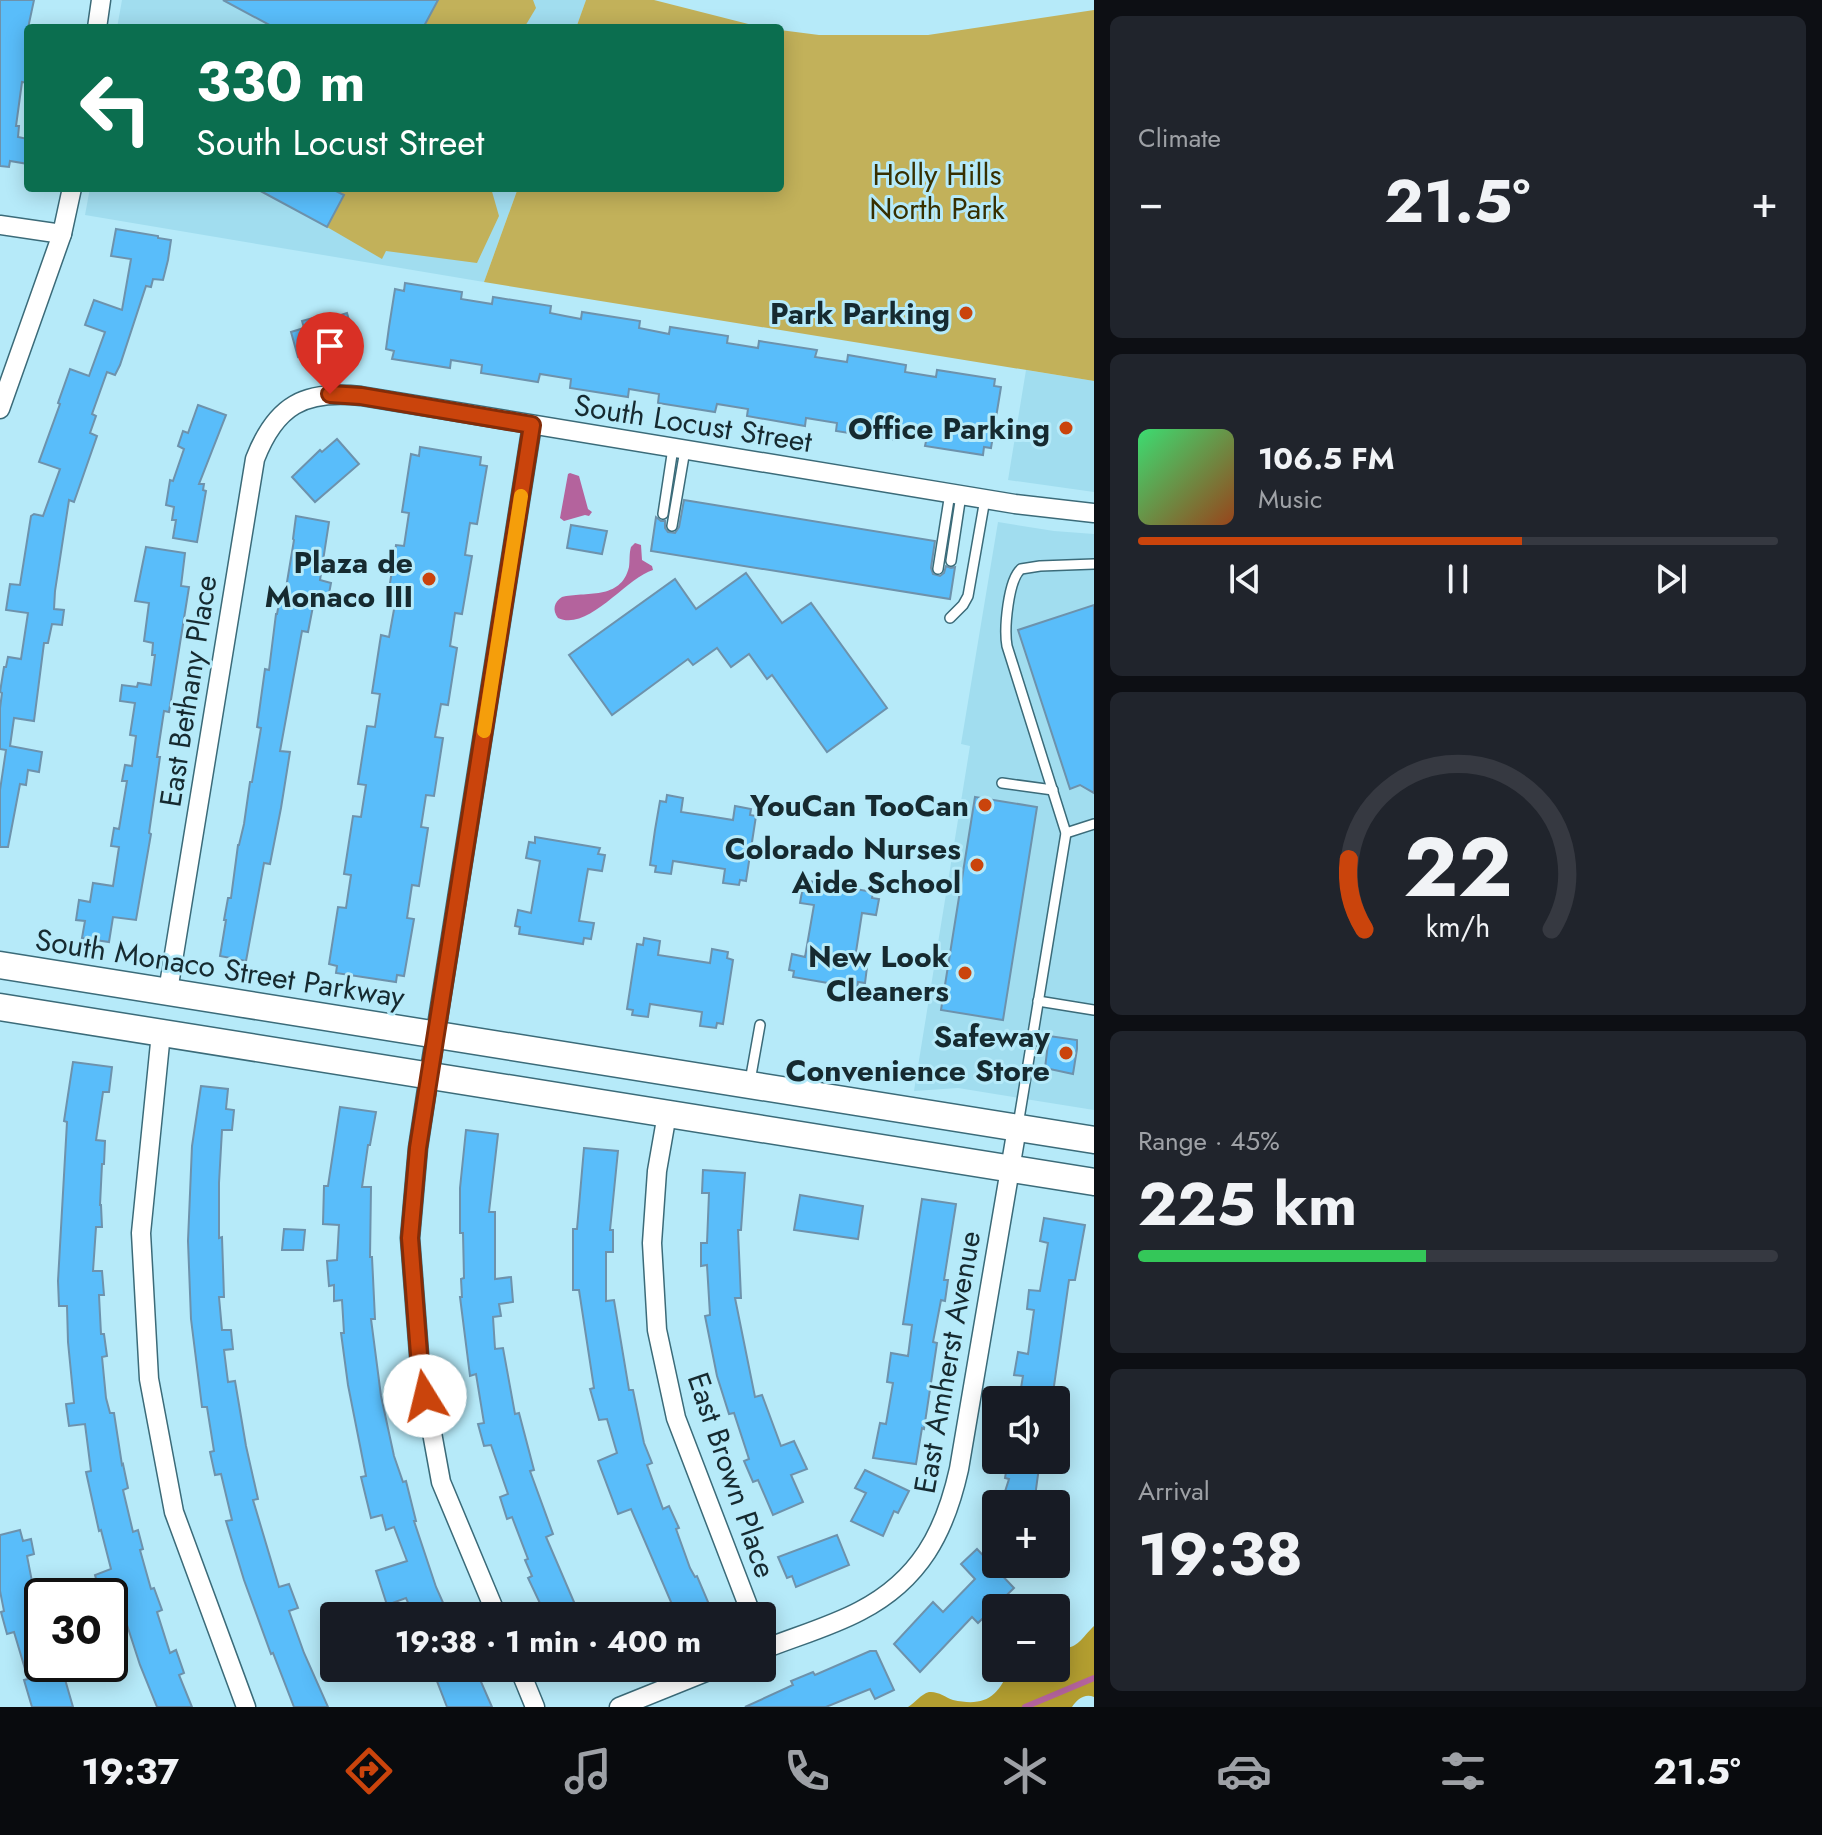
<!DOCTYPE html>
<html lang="en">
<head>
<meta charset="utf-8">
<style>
	body { margin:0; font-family:Jost,sans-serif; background:#20242c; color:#f1f3f6; height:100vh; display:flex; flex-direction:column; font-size:30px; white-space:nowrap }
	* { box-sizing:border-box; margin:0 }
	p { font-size:26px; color:#9ea1a6 }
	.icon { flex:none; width:44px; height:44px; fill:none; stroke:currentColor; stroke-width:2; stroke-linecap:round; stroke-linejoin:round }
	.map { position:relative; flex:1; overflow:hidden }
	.side { display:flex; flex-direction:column; gap:16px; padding:16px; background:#0d0f14; width:728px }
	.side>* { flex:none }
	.hud { position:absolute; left:24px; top:24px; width:760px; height:168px; border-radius:8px; box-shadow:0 4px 20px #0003; background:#0b6e4f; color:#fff; overflow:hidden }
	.buttons { position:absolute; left:982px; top:1386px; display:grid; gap:16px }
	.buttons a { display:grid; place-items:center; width:88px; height:88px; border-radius:8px; background:#171b24; box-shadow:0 4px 20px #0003; font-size:40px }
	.speed { position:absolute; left:24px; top:1578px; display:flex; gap:16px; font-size:40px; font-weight:700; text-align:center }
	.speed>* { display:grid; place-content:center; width:104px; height:104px; border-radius:50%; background:#171b24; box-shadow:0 4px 20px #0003; line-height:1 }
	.speed .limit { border:4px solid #111; border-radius:12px; background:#fff; color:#111 }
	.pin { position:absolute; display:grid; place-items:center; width:68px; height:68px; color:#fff; margin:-82px -34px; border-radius:50% 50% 50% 0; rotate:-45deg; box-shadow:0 0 8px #0007 }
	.pin .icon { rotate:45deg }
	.me { position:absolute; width:88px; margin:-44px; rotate:351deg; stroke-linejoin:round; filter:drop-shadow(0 0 6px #0008) }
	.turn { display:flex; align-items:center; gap:28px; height:168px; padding:0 40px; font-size:36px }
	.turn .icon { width:104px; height:104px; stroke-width:2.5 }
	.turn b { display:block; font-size:56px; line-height:68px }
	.big { font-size:60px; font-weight:700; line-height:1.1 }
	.side .card { flex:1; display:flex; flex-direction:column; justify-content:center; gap:12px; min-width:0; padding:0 28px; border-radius:12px; background:#20242c }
	.side .dial { align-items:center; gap:0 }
	.dial svg { height:208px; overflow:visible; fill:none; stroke:#363941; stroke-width:7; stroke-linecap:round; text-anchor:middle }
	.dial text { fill:#f1f3f6; stroke:none }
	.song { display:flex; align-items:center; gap:24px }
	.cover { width:96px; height:96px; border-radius:12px; background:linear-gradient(135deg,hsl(140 70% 55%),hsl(20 70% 35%)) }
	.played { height:8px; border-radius:4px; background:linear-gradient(90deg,#ca440c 60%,#363941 60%) }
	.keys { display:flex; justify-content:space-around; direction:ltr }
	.heat { display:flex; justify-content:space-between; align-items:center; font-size:44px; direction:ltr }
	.charge { height:12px; border-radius:6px; background:linear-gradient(90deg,#34c759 45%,#363941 0) }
	.trip { position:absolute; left:320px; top:1602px; width:456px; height:80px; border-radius:8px; background:#171b24; box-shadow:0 4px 20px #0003; font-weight:700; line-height:80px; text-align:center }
	.tab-bar { display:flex; height:128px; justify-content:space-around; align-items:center; background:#090b0e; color:#9ea1a6 }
	.tab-bar .icon { width:56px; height:56px }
	.tab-bar .on { color:#ca440c }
	.tab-bar b { font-size:36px; color:#f1f3f6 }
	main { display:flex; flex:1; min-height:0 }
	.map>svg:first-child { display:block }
	.built { fill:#a1ddef }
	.green { fill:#c2b15a }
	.forest { fill:#b39e30 }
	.water { fill:#b4639d }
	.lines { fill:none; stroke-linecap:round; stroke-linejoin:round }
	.stream { stroke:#b4639d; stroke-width:6 }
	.building { fill:#59bdfa; stroke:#6d92ac; stroke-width:2 }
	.lane-casing { stroke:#3b6b79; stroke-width:12 }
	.street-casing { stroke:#3b6b79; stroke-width:21 }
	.secondary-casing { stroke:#3b6b79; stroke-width:29 }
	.lane { stroke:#fff; stroke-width:9 }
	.street { stroke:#fff; stroke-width:18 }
	.secondary { stroke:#fff; stroke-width:26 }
	.route-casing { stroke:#832c08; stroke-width:20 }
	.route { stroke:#ca440c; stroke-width:14 }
	.slow { stroke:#f59e0b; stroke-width:14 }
	.poi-dot { fill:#ca440c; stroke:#b6eaf9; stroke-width:3 }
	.labels { text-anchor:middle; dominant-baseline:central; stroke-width:6; stroke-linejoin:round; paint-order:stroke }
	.park-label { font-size:30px; fill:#372f00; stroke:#b6eaf9 }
	.poi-label { font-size:30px; font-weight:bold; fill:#162a30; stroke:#b6eaf9; text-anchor:end }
	.street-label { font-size:30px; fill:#162a30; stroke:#b6eaf9 }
</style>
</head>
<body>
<main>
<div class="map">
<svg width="1094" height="1707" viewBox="0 0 1094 1707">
	<rect width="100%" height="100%" fill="#b6eaf9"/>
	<g class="built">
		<polygon points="122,0 586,0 576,28 117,28"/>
		<polygon points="90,188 518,188 484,282 85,215"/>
		<polygon points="1026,370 1094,381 1094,492 1008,480"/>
		<polygon points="998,522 1054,531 1094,534 1094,1110 958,1088 914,1091 970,746 961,744"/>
	</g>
	<g class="green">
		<polygon points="438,0 533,0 536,8 524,28 423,28"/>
		<polygon points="586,0 654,0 764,28 576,28"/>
		<polygon points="1094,10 1094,381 484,282 518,188 780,188 780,30 819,35 928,35"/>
		<polygon points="336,188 491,188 499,216 477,263 386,251 382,259 327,227 344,196 335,190"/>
	</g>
	<path class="forest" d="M1094,1626V1697C1085,1693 1077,1699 1072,1707H908C915,1703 921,1694 929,1692C938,1691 945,1697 953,1700C985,1707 998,1697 1010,1668H1056V1648C1079,1650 1080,1639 1094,1626Z"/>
	<g class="water">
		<polygon points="570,473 579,476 588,509 592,512 589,516 585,515 564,521 560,518 568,474"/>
		<path d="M635,543L641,545L642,560L652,566L653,570C626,578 588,632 558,618C552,610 554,602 562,597C585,591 621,601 629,567C630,560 629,554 631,547Z"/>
	</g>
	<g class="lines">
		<polyline class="stream" points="1025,1707 1094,1678"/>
	</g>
	<g class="building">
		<polygon points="0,0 34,0 28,28 28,83 22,82 16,126 19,126 18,137 28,139 28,164 10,161 9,167 0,166"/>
		<polygon points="223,0 438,0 423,28 275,28"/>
		<polygon points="255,188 330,188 344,195 327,227"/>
		<polygon points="116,229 158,236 158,238 171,240 168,260 163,280 153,279 151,287 146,286 120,365 115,375 107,372 92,414 96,416 90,433 97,436 74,502 69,500 55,591 54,609 64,610 62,625 52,624 48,643 44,643 34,721 14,718 10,746 42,752 39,772 28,770 26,785 20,784 8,847 0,847 0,790 6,750 0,749 0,708 2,693 0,692 4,667 6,667 8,657 21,659 28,613 6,610 10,584 20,585 31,516 34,514 43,516 60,469 39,462 60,404 58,403 70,369 89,376 105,332 85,325 94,300 122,310 131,259 111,256"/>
		<polygon points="405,283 462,292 461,299 492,304 493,297 551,306 550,313 565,316 581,319 582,312 640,321 639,328 669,334 670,327 728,336 727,343 758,348 759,341 817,350 815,357 847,362 848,355 906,365 905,372 936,377 937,370 995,379 994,386 1001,387 991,448 984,447 983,455 925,446 927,437 895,432 894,440 836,431 837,423 806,418 805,426 747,416 748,409 717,404 715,412 658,403 659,394 629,389 628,397 570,388 571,379 540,374 538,382 481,373 482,365 451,360 450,368 392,359 394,351 386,349 389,327 395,289 404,291"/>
		<polygon points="347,313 355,342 298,357 291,332 304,328 302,321 317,317 318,322"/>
		<polygon points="198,405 226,415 199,484 204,484 203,490 206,491 197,542 173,538 176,520 172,520 174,507 166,505 170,480 173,481 184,449 178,446 183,431 188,433"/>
		<polygon points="337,439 359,464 315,502 292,477 320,450 322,452"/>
		<polygon points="420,447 481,457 480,465 487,466 477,524 470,523 465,555 472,556 462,614 455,613 450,646 457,648 448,705 441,704 435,737 443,738 434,796 426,795 421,827 428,828 419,886 412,885 407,918 414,919 404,976 397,975 396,982 336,973 337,966 329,964 338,907 346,908 351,875 344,874 353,816 361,817 366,785 358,784 367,726 375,727 380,694 372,693 381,635 389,637 395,604 387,602 396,545 404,546 409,513 402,512 411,454 419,456"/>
		<polygon points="684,500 935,541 931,568 933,574 940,576 944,573 946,566 951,568 955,567 950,599 651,551 656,517 661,521 665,521 665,528 668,532 675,533 679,527"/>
		<polygon points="296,516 329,522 320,580 331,583 328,599 315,596 308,632 302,631 280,751 290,752 281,808 270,864 264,863 246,961 220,956 226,920 224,920 228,898 231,898 238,845 239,845 244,824 250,782 252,782 261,728 257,727 265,669 269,670 276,614 277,614 281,593 285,594 294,540 293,539"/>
		<polygon points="571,525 607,531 602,554 567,548"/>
		<polygon points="146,547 185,553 181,586 189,587 169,712 164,711 157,757 160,757 149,833 151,834 136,920 113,917 109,942 82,938 85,921 76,920 79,900 90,902 93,883 113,886 119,847 111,846 114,828 119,829 127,781 122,781 125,765 132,766 136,736 130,735 135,703 120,701 122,685 137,687 138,683 151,685 155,655 152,655 153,643 144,641 149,603 135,601"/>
		<polygon points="746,573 782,623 811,603 887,708 827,752 772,675 767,679 749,654 731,667 717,648 693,665 688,659 612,715 569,655 675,579 696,609"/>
		<polygon points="1094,605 1094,793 1080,785 1070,789 1018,630"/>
		<polygon points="667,795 683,798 681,812 708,816 733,820 735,806 751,809 750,815 756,816 746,881 740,880 739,885 723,883 725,869 673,861 671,874 655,872 656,866 650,865 655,830 660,801 666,802"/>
		<polygon points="975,797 1037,807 1003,1020 941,1010"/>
		<polygon points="535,837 600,848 598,854 605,855 602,871 588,869 579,921 594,923 591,939 584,938 583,944 519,934 520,927 515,926 518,910 531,913 540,861 526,858 529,842 535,843"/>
		<polygon points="809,881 873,892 872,898 879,899 876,915 862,913 854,965 867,967 865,983 858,982 857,988 793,977 794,971 789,970 792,954 805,957 814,905 800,903 803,886 808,887"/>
		<polygon points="644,938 660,941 658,955 710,963 712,949 728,952 727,958 733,960 723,1024 717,1023 716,1028 700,1026 702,1012 650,1004 648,1017 632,1015 633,1010 627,1009 637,944 643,945"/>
		<polygon points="1049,1036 1077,1040 1077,1049 1073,1074 1045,1068"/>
		<polygon points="73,1062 112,1067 109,1092 103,1092 96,1140 105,1141 104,1164 102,1164 100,1205 101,1205 102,1227 96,1227 93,1271 102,1271 104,1295 99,1295 101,1334 104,1334 107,1356 102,1357 106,1398 110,1413 114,1413 122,1465 123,1464 128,1488 123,1490 133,1532 138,1530 143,1549 140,1550 151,1589 154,1588 162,1610 157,1612 170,1653 176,1650 184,1673 179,1675 192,1707 157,1707 140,1665 115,1588 100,1593 95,1575 111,1569 101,1530 99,1531 86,1472 91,1471 85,1424 69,1426 66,1404 74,1403 68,1342 67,1306 59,1306 58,1281 67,1122 64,1121"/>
		<polygon points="201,1086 228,1089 226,1109 234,1110 232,1130 222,1130 219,1183 219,1238 222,1237 224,1297 219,1297 222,1330 231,1330 233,1349 224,1350 228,1382 235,1381 246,1446 258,1499 253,1500 279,1587 289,1584 298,1608 289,1611 304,1653 328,1707 294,1707 273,1653 271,1654 244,1580 226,1521 232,1520 221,1474 215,1475 210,1452 214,1451 207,1407 202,1407 191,1319 188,1241 192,1146"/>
		<polygon points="340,1107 376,1112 370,1145 368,1145 362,1187 371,1187 370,1257 372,1257 375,1319 371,1319 381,1396 394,1456 403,1482 406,1481 416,1521 414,1521 436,1587 449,1616 414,1616 406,1598 387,1605 376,1571 407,1561 394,1527 386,1530 382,1515 371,1518 361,1477 366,1476 348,1385 341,1333 344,1333 342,1300 334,1301 334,1285 329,1286 327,1261 337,1260 339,1225 323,1224 324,1186 328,1186"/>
		<polygon points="466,1130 498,1134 489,1212 495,1212 495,1279 511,1277 513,1302 499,1304 501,1316 493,1317 495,1349 503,1348 515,1414 519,1413 534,1470 530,1471 553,1534 546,1537 580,1616 546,1616 528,1578 532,1576 525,1560 528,1559 512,1517 507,1519 500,1497 508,1494 491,1445 484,1446 478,1424 484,1423 476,1374 470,1376 460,1297 462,1297 461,1279 464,1278 463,1233 460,1233 460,1188"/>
		<polygon points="584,1148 618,1151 610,1230 613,1230 613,1252 606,1252 606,1301 614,1300 629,1390 633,1390 644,1443 652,1463 647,1465 663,1509 669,1506 679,1528 676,1529 690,1568 695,1577 697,1576 714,1616 677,1616 631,1509 618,1514 598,1461 617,1453 607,1419 599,1420 590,1389 594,1388 579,1290 573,1290 573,1229 577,1229"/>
		<polygon points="703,1170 745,1173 741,1230 738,1230 741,1298 735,1298 755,1397 762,1395 781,1446 794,1441 807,1469 791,1475 803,1502 773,1515 758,1480 753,1482 744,1461 749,1459 734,1413 729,1414 717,1376 705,1316 710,1315 707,1265 701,1266 701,1243 707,1243 709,1193 702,1193"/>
		<polygon points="800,1195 863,1206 858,1239 794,1230"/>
		<polygon points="922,1199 956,1204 944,1280 948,1280 945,1301 941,1300 933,1342 937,1343 924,1429 922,1428 916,1464 873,1458 880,1423 886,1424 893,1383 887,1382 891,1353 908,1356 912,1325 903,1324"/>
		<polygon points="1044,1218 1085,1225 1075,1280 1069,1280 1052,1400 1019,1400 1023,1376 1014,1375 1018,1352 1028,1354 1034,1310 1027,1309 1029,1290 1040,1291 1048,1243 1040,1241"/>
		<polygon points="284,1229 305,1230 303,1250 282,1250"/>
		<polygon points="1008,1460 1040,1460 1034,1504 1001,1504 1009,1479 1005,1478"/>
		<polygon points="865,1470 909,1491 898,1513 894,1511 883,1536 851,1521 866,1493 855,1488"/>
		<polygon points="20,1530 23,1541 31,1539 34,1554 27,1556 36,1602 39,1601 42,1613 42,1675 62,1669 73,1707 32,1707 24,1680 28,1679 14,1632 7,1634 1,1612 4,1611 0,1591 0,1535"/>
		<polygon points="837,1535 849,1565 796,1587 792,1576 787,1578 778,1557"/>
		<polygon points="977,1549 1014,1588 978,1623 972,1617 920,1672 894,1644 933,1602 943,1612 975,1579 961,1564"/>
		<polygon points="870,1651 876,1651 894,1690 875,1699 870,1689 826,1707 745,1707 793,1685 791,1681 813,1672 815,1675"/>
		<polygon points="454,1668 475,1668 492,1707 447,1707 435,1676"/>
	</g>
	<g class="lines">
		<defs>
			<g id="lane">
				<polyline points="663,514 673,448"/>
				<polyline points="672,526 685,450"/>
				<polyline points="951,561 961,495"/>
				<polyline points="938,569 950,493"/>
				<polyline points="950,618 963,605 968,596 985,499"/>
				<polyline points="1002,783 1053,790"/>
				<polyline points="1066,833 1094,824"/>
				<polyline points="1038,1001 1094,1010"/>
				<polyline points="750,1081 760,1025"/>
				<path d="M1018,1125L1066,833L1007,646C1004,629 1008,580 1021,569L1040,566L1094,564"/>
			</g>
			<g id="street">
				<polyline points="97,28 101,0"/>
				<polyline points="0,225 62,234"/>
				<polyline points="0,409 62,234 72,188"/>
				<path d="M168,991L255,459C276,405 304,390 361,396L1015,504L1094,513"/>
				<polyline points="161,1033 141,1233 149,1379 174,1512 246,1707"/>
				<polyline points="667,1114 657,1171 652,1243 657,1330 676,1418 752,1616"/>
				<polyline points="497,1616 441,1482 420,1367 410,1238 418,1148 429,1076 532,425"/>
				<path d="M762,1650C794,1637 830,1627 860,1611C920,1580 945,1532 959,1469L1017,1128"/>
				<polyline points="519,1668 535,1707"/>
				<polyline points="619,1707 716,1668"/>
			</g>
			<g id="secondary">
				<polyline points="0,965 1094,1140"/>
				<polyline points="0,1007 1094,1182"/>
			</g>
		</defs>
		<use href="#lane" class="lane-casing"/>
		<use href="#street" class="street-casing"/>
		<use href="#secondary" class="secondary-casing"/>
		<use href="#lane" class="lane"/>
		<use href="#street" class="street"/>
		<use href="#secondary" class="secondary"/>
	</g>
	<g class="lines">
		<defs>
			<polyline id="route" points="330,394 361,396 532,425 418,1148 410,1238 420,1367 425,1396"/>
		</defs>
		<use href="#route" class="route-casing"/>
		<use href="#route" class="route"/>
		<polyline class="slow" points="484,731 521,496"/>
	</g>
	<g class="poi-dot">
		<circle cx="966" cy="313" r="8"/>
		<circle cx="1066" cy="428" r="8"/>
		<circle cx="429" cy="579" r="8"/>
		<circle cx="985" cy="805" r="8"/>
		<circle cx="977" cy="865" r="8"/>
		<circle cx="965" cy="973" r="8"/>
		<circle cx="1066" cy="1053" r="8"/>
	</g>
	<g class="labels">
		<g class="park-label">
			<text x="937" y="174">Holly Hills<tspan x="937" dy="34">North Park</tspan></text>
		</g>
		<g class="poi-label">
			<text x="950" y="313">Park Parking</text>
			<text x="1050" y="428">Office Parking</text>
			<text x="413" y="562">Plaza de<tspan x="413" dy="34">Monaco III</tspan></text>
			<text x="969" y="805">YouCan TooCan</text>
			<text x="961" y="848">Colorado Nurses<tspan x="961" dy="34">Aide School</tspan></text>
			<text x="949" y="956">New Look<tspan x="949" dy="34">Cleaners</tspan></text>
			<text x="1050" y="1036">Safeway<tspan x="1050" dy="34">Convenience Store</tspan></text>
		</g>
		<g class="street-label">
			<text transform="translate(693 423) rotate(9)">South Locust Street</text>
			<text transform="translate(188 691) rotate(-81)">East Bethany Place</text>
			<text transform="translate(220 968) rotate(9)">South Monaco Street Parkway</text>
			<text transform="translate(947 1362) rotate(-80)">East Amherst Avenue</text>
			<text transform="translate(732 1475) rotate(71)">East Brown Place</text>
		</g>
	</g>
</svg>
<div class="buttons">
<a><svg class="icon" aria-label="sound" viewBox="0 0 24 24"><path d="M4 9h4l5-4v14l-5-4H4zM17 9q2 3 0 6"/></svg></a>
<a>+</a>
<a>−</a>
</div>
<div class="speed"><div class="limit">30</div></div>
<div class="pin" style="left:330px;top:394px;background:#d93025"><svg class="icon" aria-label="arrive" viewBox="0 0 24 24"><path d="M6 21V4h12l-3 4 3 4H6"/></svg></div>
<svg class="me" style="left:425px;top:1396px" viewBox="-20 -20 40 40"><circle r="19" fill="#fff"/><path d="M0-13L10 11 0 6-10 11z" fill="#ca440c"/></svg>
<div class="trip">19:38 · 1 min · 400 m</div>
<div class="hud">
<div class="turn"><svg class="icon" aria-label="left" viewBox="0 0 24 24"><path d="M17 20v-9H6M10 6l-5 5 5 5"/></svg><div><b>330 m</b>South Locust Street</div></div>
</div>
</div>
<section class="side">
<div class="card"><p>Climate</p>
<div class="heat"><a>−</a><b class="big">21.5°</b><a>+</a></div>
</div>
<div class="card">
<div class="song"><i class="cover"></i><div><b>106.5 FM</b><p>Music</p></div></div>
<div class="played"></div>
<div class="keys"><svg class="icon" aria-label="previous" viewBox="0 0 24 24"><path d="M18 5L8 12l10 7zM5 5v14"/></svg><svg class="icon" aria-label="pause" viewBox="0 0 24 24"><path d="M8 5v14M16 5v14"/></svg><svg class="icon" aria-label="next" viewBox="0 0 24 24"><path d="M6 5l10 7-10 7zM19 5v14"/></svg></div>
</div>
<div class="card dial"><svg viewBox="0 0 100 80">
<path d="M14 69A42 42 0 1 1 86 69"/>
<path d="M14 69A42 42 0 0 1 8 42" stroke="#ca440c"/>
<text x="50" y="56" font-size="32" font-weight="700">22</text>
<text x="50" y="72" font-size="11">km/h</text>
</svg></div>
<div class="card"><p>Range · 45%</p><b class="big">225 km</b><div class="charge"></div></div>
<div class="card"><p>Arrival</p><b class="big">19:38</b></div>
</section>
</main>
<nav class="tab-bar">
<b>19:37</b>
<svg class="icon on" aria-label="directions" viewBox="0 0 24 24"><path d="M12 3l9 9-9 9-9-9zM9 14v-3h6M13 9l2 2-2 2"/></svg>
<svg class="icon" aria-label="music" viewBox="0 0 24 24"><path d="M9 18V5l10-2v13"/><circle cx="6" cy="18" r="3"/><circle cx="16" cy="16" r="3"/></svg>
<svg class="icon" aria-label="phone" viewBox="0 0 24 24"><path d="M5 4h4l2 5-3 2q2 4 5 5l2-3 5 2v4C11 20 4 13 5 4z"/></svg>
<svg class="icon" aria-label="climate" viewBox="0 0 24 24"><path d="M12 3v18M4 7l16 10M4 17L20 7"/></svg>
<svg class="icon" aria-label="car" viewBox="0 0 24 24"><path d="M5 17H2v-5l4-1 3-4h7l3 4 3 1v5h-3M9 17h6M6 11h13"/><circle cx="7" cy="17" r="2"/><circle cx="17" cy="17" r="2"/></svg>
<svg class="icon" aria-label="filters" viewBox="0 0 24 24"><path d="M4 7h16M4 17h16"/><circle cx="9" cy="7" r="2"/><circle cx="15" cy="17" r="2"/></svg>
<b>21.5°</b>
</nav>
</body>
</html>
